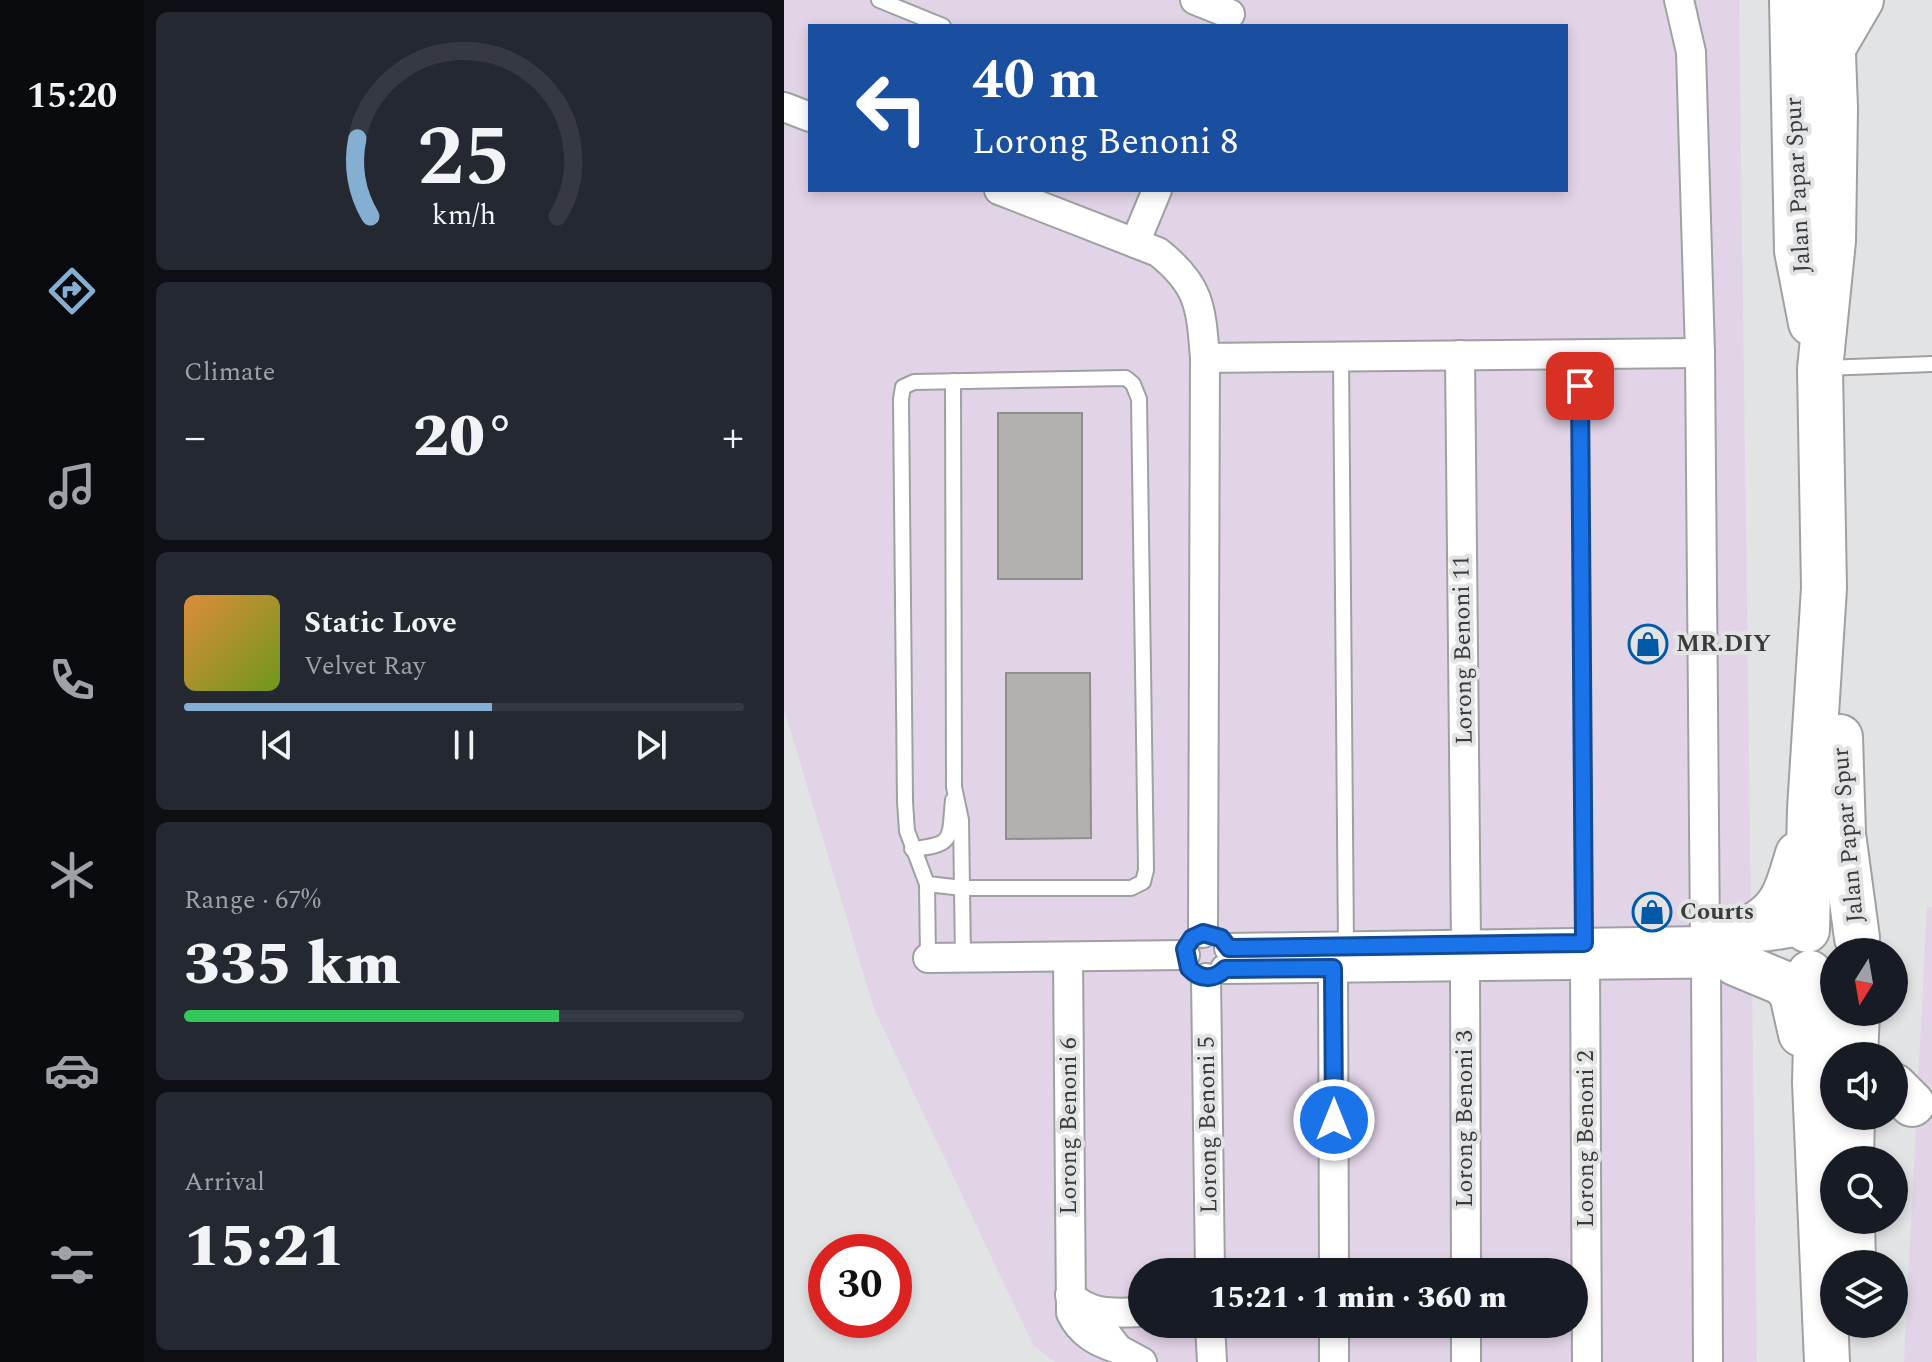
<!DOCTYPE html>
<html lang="en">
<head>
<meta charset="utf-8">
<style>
	body { margin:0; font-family:Spectral,serif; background:#242831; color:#f1f3f6; height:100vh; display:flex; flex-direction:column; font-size:30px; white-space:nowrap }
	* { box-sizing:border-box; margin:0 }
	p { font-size:26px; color:#9ea1a6 }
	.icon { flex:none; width:44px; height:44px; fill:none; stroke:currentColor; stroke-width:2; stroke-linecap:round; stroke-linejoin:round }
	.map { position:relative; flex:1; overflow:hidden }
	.panel { display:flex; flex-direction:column; gap:12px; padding:12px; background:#0d0f14; width:640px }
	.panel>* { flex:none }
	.banner { position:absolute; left:24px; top:24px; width:760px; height:168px; border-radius:0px; box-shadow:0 4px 12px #0003; background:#1a4fa0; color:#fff; overflow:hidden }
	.needle { width:52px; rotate:191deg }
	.fabs { position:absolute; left:1036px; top:938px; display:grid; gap:16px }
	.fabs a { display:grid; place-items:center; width:88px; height:88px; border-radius:50%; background:#171b24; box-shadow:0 4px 12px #0003; font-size:40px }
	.speed { position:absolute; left:24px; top:1234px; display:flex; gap:16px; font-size:40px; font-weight:700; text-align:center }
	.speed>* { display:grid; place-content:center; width:104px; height:104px; border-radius:50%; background:#171b24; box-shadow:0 4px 12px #0003; line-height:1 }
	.speed .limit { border:12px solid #d22; background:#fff; color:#111 }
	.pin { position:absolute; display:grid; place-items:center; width:68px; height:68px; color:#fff; margin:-34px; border-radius:16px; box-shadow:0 4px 12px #0006 }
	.me { position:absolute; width:88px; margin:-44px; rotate:0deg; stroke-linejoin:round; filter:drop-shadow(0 0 6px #0008) }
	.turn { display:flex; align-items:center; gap:28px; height:168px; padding:0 32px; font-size:36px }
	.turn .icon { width:104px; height:104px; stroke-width:2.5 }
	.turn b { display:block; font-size:56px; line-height:68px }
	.big { font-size:60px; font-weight:800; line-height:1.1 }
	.panel .card { flex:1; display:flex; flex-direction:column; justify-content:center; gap:12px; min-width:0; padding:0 28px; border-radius:12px; background:#242831 }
	.panel .dial { align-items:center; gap:0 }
	.dial svg { height:208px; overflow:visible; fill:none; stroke:#363941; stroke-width:7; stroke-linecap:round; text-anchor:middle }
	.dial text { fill:#f1f3f6; stroke:none }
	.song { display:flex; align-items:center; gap:24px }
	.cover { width:96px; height:96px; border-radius:12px; background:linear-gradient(135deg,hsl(30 70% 55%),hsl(80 70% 35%)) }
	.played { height:8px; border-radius:4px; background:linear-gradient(90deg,#85aed3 55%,#363941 55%) }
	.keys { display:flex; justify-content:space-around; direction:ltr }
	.heat { display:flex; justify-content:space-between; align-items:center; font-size:44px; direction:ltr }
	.charge { height:12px; border-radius:6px; background:linear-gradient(90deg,#34c759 67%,#363941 0) }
	.trip { position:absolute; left:344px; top:1258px; width:460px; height:80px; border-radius:40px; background:#171b24; box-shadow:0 4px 12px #0003; font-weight:800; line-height:80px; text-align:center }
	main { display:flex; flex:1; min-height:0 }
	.tab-bar { display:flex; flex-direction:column; width:144px; justify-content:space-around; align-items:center; background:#090b0e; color:#9ea1a6 }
	.tab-bar .icon { width:56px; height:56px }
	.tab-bar .selected { color:#85aed3 }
	.tab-bar b { font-size:36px; color:#f1f3f6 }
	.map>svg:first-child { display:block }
	.commercial { fill:#e2d4e7; fill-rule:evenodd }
	.building { fill:#b3b1b0; stroke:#8f8e8c; stroke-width:2 }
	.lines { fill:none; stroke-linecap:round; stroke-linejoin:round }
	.lane-casing { stroke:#9fa0a2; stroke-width:18 }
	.street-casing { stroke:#9fa0a2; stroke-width:32 }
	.primary-casing { stroke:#9fa0a2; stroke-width:48 }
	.highway-casing { stroke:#9fa0a2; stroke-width:48 }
	.lane { stroke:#fff; stroke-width:14 }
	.street { stroke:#fff; stroke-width:28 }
	.primary { stroke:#fff; stroke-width:44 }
	.highway { stroke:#fff; stroke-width:44 }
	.route-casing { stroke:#114b97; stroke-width:20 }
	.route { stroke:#1a73e8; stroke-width:14 }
	.labels { text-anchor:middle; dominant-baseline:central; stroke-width:8; stroke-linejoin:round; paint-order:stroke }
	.street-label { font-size:24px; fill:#3b3b3c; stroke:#e2e3e5 }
	.poi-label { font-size:24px; font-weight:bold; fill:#3b3b3c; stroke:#e2e3e5; text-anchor:start }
</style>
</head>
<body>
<main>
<nav class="tab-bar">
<b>15:20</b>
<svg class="icon selected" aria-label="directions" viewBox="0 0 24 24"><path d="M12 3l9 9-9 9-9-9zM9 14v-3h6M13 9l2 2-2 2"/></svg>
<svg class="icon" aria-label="music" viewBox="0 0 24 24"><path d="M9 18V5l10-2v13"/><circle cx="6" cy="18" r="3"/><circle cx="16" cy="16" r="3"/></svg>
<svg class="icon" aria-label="phone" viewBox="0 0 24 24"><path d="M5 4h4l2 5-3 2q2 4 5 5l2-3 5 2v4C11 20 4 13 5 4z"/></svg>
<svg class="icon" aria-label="climate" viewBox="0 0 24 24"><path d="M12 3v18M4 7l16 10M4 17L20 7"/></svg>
<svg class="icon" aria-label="car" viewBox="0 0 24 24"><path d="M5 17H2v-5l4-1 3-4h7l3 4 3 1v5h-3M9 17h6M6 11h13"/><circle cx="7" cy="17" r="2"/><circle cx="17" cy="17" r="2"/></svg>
<svg class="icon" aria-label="filters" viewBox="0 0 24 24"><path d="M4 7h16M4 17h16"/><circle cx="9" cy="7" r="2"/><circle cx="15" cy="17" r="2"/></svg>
</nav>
<section class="panel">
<div class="card dial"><svg viewBox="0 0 100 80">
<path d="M14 69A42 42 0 1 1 86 69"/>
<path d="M14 69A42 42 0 0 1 9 39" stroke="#85aed3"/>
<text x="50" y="56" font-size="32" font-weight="700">25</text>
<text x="50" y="72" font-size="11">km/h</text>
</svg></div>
<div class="card"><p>Climate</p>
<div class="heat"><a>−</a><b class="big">20°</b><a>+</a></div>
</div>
<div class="card">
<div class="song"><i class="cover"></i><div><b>Static Love</b><p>Velvet Ray</p></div></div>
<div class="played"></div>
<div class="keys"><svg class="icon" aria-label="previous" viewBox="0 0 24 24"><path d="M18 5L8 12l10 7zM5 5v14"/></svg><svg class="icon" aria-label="pause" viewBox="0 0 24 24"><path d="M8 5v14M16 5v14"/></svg><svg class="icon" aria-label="next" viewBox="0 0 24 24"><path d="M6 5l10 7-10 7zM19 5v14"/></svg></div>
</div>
<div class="card"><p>Range · 67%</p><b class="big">335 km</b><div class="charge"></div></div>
<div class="card"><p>Arrival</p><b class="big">15:21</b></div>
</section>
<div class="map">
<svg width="1148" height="1362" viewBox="0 0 1148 1362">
	<rect width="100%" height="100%" fill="#e2e3e5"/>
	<g class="commercial">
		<path d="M0,0H955L973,1362H271L249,1345L90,1009L0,709ZM26,26H782V190H26ZM358,1272H790V1324H358Z"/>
		<polygon points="1143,906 1148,907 1148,1362 1120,1362"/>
	</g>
	<g class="building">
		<rect x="214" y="413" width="84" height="166"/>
		<polygon points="222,673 306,673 307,838 222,839"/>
	</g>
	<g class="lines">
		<defs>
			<g id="lane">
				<polyline points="95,0 159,26"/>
				<polyline points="796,355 800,943"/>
				<polyline points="557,356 562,947"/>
				<polyline points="1040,368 1148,364"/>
				<polyline points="169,381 170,787 177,820 179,958"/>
				<path d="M128,849C171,845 165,839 169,800"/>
				<polyline points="143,884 179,888 347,888 359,882 362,870 355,399 349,384 342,378 130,382 119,387 117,399 121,802 123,831 143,884 144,958"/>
			</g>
			<g id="street">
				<polyline points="411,0 446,14"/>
				<polyline points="895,0 907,52 916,353 921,941"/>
				<polyline points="0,107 26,117"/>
				<path d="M215,190L374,252C416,285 417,307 421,358L419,933"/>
				<polyline points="351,243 373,190"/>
				<polyline points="676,355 682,945"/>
				<polyline points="421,358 916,353"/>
				<polyline points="445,948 921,941 986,936 1023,930"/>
				<path d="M284,957L287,1313C297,1334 313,1342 334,1349"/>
				<polyline points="144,958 401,955"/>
				<polyline points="922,963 924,1362"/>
				<polyline points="801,965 803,1362"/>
				<polyline points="681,966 682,1272"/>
				<polyline points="549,968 550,1272"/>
				<polyline points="441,969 967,963"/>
				<polyline points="422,978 426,1272"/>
				<path d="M286,1295C306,1316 331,1313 358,1312"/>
				<polyline points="426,1324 428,1362"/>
				<polyline points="550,1324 550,1362"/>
				<polyline points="682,1324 682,1362"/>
				<polyline points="324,1336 334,1349 358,1362"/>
			</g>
			<g id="primary">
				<polyline points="1008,0 1013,251 1027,323"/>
				<polyline points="1056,737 1059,834 1073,938"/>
				<polyline points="1023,930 1026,809 1040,588 1036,369 1049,241 1051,108 1047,0"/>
				<path d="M944,940C994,914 998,909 1014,854"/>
				<polyline points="951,963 999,983 1008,994 1017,1034"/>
				<polyline points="1026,973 1032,1045 1031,1082 1043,1362"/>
				<polyline points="1071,1056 1073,1012"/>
				<polyline points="1110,1086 1128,1104"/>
				<polyline points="1067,1160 1068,1116"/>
				<polyline points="1068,1220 1069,1264"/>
			</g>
			<polyline id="highway" points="1049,48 1077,0"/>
		</defs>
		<use href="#lane" class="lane-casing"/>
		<use href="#street" class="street-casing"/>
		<use href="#primary" class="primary-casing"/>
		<use href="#highway" class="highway-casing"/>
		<use href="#lane" class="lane"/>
		<use href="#street" class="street"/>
		<use href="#primary" class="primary"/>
		<use href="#highway" class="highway"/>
	</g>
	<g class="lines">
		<defs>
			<path id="route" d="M550,1120L549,968L441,969C430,980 416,980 405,968L401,949L408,938L419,933L437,938L445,948L800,943L796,386"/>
		</defs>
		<use href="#route" class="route-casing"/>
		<use href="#route" class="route"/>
	</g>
	<defs>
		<symbol id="shop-ring" viewBox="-11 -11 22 22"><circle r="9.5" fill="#e2e3e5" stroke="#005aa8" stroke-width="1.5"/><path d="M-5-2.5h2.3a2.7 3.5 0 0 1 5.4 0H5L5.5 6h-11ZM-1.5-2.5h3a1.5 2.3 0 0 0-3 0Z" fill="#005aa8"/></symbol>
	</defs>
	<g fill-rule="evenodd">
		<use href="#shop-ring" x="842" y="622" width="44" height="44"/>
		<use href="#shop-ring" x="846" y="890" width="44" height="44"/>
	</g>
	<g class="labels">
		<g class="street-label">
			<text transform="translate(1014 185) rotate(-93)">Jalan Papar Spur</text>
			<text transform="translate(679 650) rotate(-91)">Lorong Benoni 11</text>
			<text transform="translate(1064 835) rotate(-95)">Jalan Papar Spur</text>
			<text transform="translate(681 1119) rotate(-90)">Lorong Benoni 3</text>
			<text transform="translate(424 1125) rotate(-91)">Lorong Benoni 5</text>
			<text transform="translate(285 1126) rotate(-90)">Lorong Benoni 6</text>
			<text transform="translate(802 1139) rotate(-90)">Lorong Benoni 2</text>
		</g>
		<g class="poi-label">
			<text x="892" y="644">MR.DIY</text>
			<text x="896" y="912">Courts</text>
		</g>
	</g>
</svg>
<div class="fabs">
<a><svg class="needle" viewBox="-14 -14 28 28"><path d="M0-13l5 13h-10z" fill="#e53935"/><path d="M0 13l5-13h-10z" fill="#9ea1a6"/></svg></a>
<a><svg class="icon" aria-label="sound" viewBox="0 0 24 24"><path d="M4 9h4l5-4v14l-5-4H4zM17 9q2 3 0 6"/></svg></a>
<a><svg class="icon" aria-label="search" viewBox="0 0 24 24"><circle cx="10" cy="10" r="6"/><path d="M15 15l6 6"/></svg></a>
<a><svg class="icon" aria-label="layers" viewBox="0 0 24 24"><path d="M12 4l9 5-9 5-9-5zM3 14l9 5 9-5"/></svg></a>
</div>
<div class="speed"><div class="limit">30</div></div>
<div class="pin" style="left:796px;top:386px;background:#d93025"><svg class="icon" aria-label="arrive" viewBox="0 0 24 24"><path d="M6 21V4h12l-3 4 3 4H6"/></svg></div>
<svg class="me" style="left:550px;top:1120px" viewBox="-20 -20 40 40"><circle r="17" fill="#1a73e8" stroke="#fff" stroke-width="3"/><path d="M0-11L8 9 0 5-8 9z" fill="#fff"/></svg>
<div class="trip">15:21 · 1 min · 360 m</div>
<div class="banner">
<div class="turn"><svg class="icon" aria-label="left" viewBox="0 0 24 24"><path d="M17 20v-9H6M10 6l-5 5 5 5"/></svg><div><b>40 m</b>Lorong Benoni 8</div></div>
</div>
</div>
</main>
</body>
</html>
